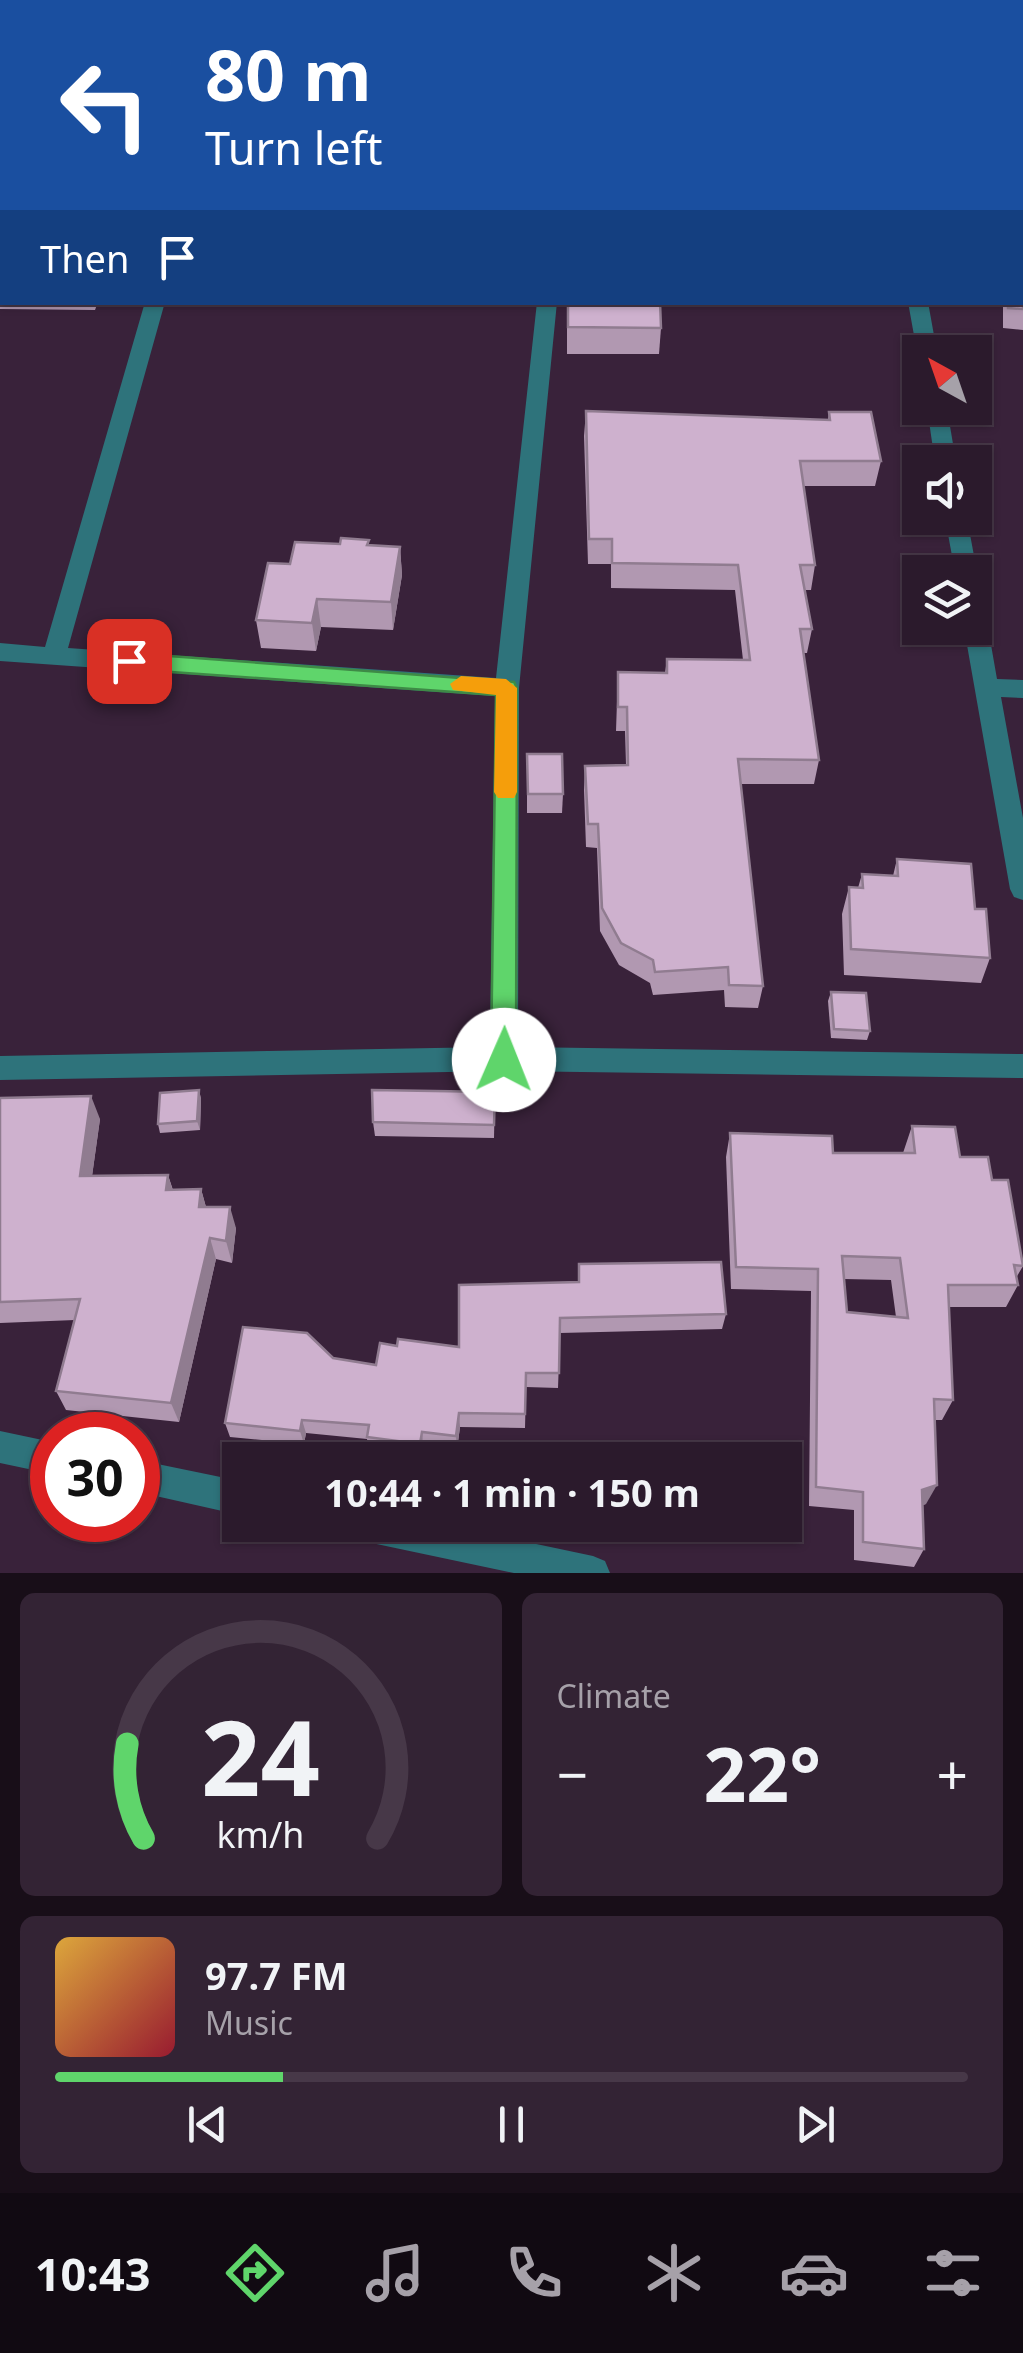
<!DOCTYPE html>
<html lang="en">
<head>
<meta charset="utf-8">
<style>
	body { margin:0; font-family:"Noto Sans",sans-serif; background:#332334; color:#f1f3f6; height:100vh; display:flex; flex-direction:column; font-size:38px; white-space:nowrap }
	* { box-sizing:border-box; margin:0 }
	p { font-size:32px; color:#a6a1a9 }
	.icon { flex:none; width:55px; height:55px; fill:none; stroke:currentColor; stroke-width:2; stroke-linecap:round; stroke-linejoin:round }
	.map { position:relative; height:1573px; overflow:hidden }
	.side { display:flex; flex-direction:column; gap:20px; padding:20px; background:#180e18; flex:1 }
	.side>* { flex:none }
	.top-card { position:absolute; left:0px; top:0px; width:1025px; height:305px; box-shadow:0 2px 8px #0004,0 0 0 2px #473848; background:#1a4fa0; color:#fff; overflow:hidden }
	.needle { width:65px; rotate:320deg }
	.controls { position:absolute; left:902px; top:335px; display:grid; gap:20px }
	.controls a { display:grid; place-items:center; width:90px; height:90px; border-radius:0px; background:#2b1a2c; box-shadow:0 2px 8px #0004,0 0 0 2px #473848; font-size:50px }
	.speed { position:absolute; left:30px; top:1412px; display:flex; gap:20px; font-size:50px; font-weight:700; text-align:center }
	.speed>* { display:grid; place-content:center; width:130px; height:130px; border-radius:50%; background:#2b1a2c; box-shadow:0 2px 8px #0004,0 0 0 2px #473848; line-height:1 }
	.speed .limit { border:15px solid #d22; background:#fff; color:#111 }
	.pin { position:absolute; display:grid; place-items:center; width:85px; height:85px; color:#fff; margin:-42px; border-radius:20px; box-shadow:0 5px 15px #0006 }
	.me { position:absolute; width:110px; margin:-55px; rotate:1deg; stroke-linejoin:round; filter:drop-shadow(0 0 8px #0008) }
	.turn { display:flex; align-items:center; gap:35px; height:210px; padding:0 40px; font-size:45px }
	.turn .icon { width:130px; height:130px; stroke-width:2.5 }
	.turn b { display:block; font-size:70px; line-height:85px }
	.then { display:flex; align-items:center; height:95px; padding:0 40px; background:#0003; gap:20px; font-size:38px }
	.big { font-size:75px; font-weight:700; line-height:1.1 }
	.side .card { flex:1; display:flex; flex-direction:column; justify-content:center; gap:15px; min-width:0; padding:0 35px; border-radius:15px; background:#332334 }
	.side .dial { align-items:center; gap:0 }
	.dial svg { height:260px; overflow:visible; fill:none; stroke:#473848; stroke-width:7; stroke-linecap:round; text-anchor:middle }
	.dial text { fill:#f1f3f6; stroke:none }
	.song { display:flex; align-items:center; gap:30px }
	.cover { width:120px; height:120px; border-radius:15px; background:linear-gradient(135deg,hsl(40 70% 55%),hsl(350 70% 35%)) }
	.played { height:10px; border-radius:5px; background:linear-gradient(90deg,#5fd56b 25%,#473848 25%) }
	.keys { display:flex; justify-content:space-around; direction:ltr }
	.heat { display:flex; justify-content:space-between; align-items:center; font-size:55px; direction:ltr }
	.side .tiles { flex:1; display:grid; gap:20px; grid-template-columns:1fr 1fr }
	.card:last-child { grid-column:span 2 }
	.trip { position:absolute; left:222px; top:1442px; width:580px; height:100px; border-radius:0px; background:#2b1a2c; box-shadow:0 2px 8px #0004,0 0 0 2px #473848; font-weight:700; line-height:100px; text-align:center }
	.tab-bar { display:flex; height:160px; justify-content:space-around; align-items:center; background:#110a12; color:#a6a1a9 }
	.tab-bar .icon { width:70px; height:70px }
	.tab-bar .current { color:#5fd56b }
	.tab-bar b { font-size:45px; color:#f1f3f6 }
	.map>svg:first-child { display:block }
	.lines { fill:none; stroke-linecap:round; stroke-linejoin:round }
	.minor { fill:#2e737b; fill-rule:evenodd }
	.major { fill:#3db5c2; fill-rule:evenodd }
	.wall { fill:#b198b1; fill-rule:evenodd }
	.shaded-wall { fill:#907c90 }
	.building { fill:#ceb1ce; stroke:#907c90; stroke-width:2.5; fill-rule:evenodd }
	.route { fill:#5fd56b; stroke:#3e8a46; stroke-width:2.5 }
	.slow { fill:#f59e0b }
</style>
</head>
<body>
<div class="map">
<svg width="1023" height="1573" viewBox="0 0 1023 1573">
	<rect width="100%" height="100%" fill="#39223a"/>
	<g class="lines">
		<g class="minor">
			<polygon points="278,0 393,0 277,2"/>
			<polygon points="687,0 752,0 753,2 689,2"/>
			<polygon points="0,2 3,2 2,12 0,12"/>
			<rect x="1022" y="17" width="1" height="10"/>
			<rect x="0" y="63" width="2" height="10"/>
			<polygon points="145,302 165,302 68,648 496,678 537,302 557,302 519,688 518,1047 1023,1054 1023,1078 504,1071 0,1080 0,1056 490,1047 495,696 0,661 0,643 45,647"/>
			<polygon points="908,302 928,302 937,352 920,352 920,356 917,352"/>
			<polygon points="927,408 947,408 956,462 935,462"/>
			<polygon points="945,518 967,518 977,572 975,576 975,572 955,572"/>
			<polygon points="975,614 987,622 997,679 1023,680 1023,698 1001,697 1023,818 1023,900 1014,897 1010,889 964,628 975,628"/>
			<polygon points="0,1431 52,1442 52,1474 0,1463"/>
			<polygon points="138,1460 240,1481 240,1515 138,1492"/>
			<polygon points="350,1525 446,1525 593,1556 605,1561 610,1573 514,1573 367,1542 355,1537"/>
		</g>
		<g class="major">
			<polygon points="948,0 987,0 988,2 950,2"/>
			<polygon points="1021,2 1023,2 1023,12 1022,2"/>
		</g>
	</g>
	<g class="wall">
		<polygon points="0,236 2,236 2,302 98,302 95,310 0,309"/>
		<polygon points="1023,268 1023,330 1003,328 1003,302 1022,302"/>
		<polygon points="567,302 660,302 661,328 659,354 567,354"/>
		<polygon points="586,411 828,420 829,412 881,461 875,486 804,486 815,565 811,590 804,590 812,629 807,653 803,653 819,760 814,784 740,784 763,986 758,1008 725,1007 724,990 653,995 650,983 619,965 600,931 597,848 586,847 584,790 585,766 626,765 625,731 616,731 618,672 665,673 667,659 743,660 735,590 611,588 611,564 588,564 584,436"/>
		<polygon points="369,540 369,545 400,547 402,575 393,630 321,627 316,651 261,648 256,620 290,564 340,544"/>
		<polygon points="527,754 563,794 562,813 527,813"/>
		<polygon points="897,859 975,909 990,958 981,983 844,975 842,914 849,887 858,888 862,874 893,876"/>
		<polygon points="831,992 870,1031 867,1040 831,1038 828,1001"/>
		<polygon points="199,1090 201,1099 200,1130 160,1133 158,1124"/>
		<polygon points="495,1092 494,1138 375,1136 373,1122"/>
		<polygon points="0,1098 100,1119 92,1176 168,1175 173,1190 201,1189 206,1207 236,1228 232,1263 216,1259 179,1422 66,1410 56,1391 75,1320 0,1323"/>
		<path d="M912,1126L960,1157L992,1180L1023,1266L1016,1278L1018,1285L1006,1307H949L953,1400L942,1420H934L926,1504L923,1505L924,1549L914,1567L854,1560V1510L809,1506L811,1291L731,1289L726,1157L730,1133L833,1153H903ZM844,1279L891,1280L896,1317L847,1312Z"/>
		<polygon points="579,1264 726,1314 722,1329 560,1333 558,1388 526,1387 525,1428 460,1427 457,1450 423,1446 421,1457 369,1450 367,1439 306,1433 304,1444 230,1437 225,1423 333,1358 376,1365 397,1346 459,1347 578,1282"/>
	</g>
	<g class="shaded-wall">
		<polygon points="2,139 2,167 0,171 0,144"/>
		<polygon points="0,173 2,183 2,192 0,198"/>
		<polygon points="400,547 402,575 393,630 391,602"/>
		<polygon points="317,599 321,627 316,651 312,623"/>
		<polygon points="199,1090 201,1099 200,1130 197,1121"/>
		<polygon points="91,1096 100,1119 89,1198 80,1176"/>
		<polygon points="168,1175 175,1198 166,1190"/>
		<polygon points="201,1189 207,1211 199,1207"/>
		<polygon points="230,1207 236,1228 232,1263 226,1241"/>
		<polygon points="210,1238 216,1259 179,1422 171,1403"/>
		<polygon points="459,1413 460,1427 457,1450 456,1436"/>
		<polygon points="302,1420 306,1433 304,1444 300,1431"/>
		<polygon points="422,1432 423,1446 421,1457 420,1444"/>
		<polygon points="937,1485 926,1504 912,1508 922,1490"/>
	</g>
	<g class="building">
		<polygon points="202,0 226,0 280,2 201,2"/>
		<rect x="1022" y="33" width="1" height="94"/>
		<polygon points="0,98 2,98 2,139 0,144"/>
		<rect x="0" y="236" width="2" height="47"/>
		<polygon points="1022,268 1023,309 1008,308 1008,302 1022,302"/>
		<polygon points="568,302 660,302 661,328 568,327"/>
		<polygon points="586,411 830,420 829,412 871,412 881,461 800,461 815,565 800,565 812,629 800,629 819,760 738,759 763,986 729,985 728,967 655,972 653,960 621,943 602,908 598,824 588,824 585,766 628,765 627,707 618,707 618,672 667,673 667,659 750,660 738,565 612,563 612,539 589,539"/>
		<polygon points="341,538 369,540 367,545 400,547 391,602 317,599 312,623 256,620 268,563 290,564 295,542 340,544"/>
		<polygon points="527,754 562,754 563,794 528,794"/>
		<polygon points="897,859 971,864 975,909 986,909 990,958 851,949 849,887 863,888 862,874 898,876"/>
		<polygon points="831,992 866,993 870,1031 834,1029"/>
		<polygon points="199,1090 197,1121 158,1124 160,1093"/>
		<polygon points="372,1090 495,1092 494,1125 373,1122"/>
		<polygon points="91,1096 80,1176 168,1175 166,1190 201,1189 199,1207 230,1207 226,1241 210,1238 171,1403 56,1391 80,1299 0,1302 0,1098"/>
		<path d="M912,1126L955,1127L960,1157H988L992,1180H1008L1023,1266L1014,1265L1018,1285H948L953,1400L934,1399L937,1485L922,1490L924,1549L863,1542V1492L816,1487L818,1269L736,1267L730,1133L832,1136L833,1153H915ZM842,1256L900,1258L908,1318L847,1312Z"/>
		<polygon points="721,1262 726,1314 560,1318 559,1373 526,1373 525,1414 459,1413 456,1436 422,1432 420,1444 367,1437 369,1425 302,1420 300,1431 225,1423 243,1327 307,1333 333,1358 376,1365 380,1343 397,1346 398,1339 459,1347 459,1285 579,1282 579,1264"/>
	</g>
	<polygon class="route" points="129,653 514,682 517,688 516,1060 513,1067 504,1071 494,1067 491,1060 496,695 129,669 119,661"/>
	<polygon class="slow" points="461,676 506,679 517,688 517,792 514,798 498,798 494,792 496,695 453,690 450,684"/>
</svg>
<div class="controls">
<a><svg class="needle" viewBox="-14 -14 28 28"><path d="M0-13l5 13h-10z" fill="#e53935"/><path d="M0 13l5-13h-10z" fill="#a6a1a9"/></svg></a>
<a><svg class="icon" aria-label="sound" viewBox="0 0 24 24"><path d="M4 9h4l5-4v14l-5-4H4zM17 9q2 3 0 6"/></svg></a>
<a><svg class="icon" aria-label="layers" viewBox="0 0 24 24"><path d="M12 4l9 5-9 5-9-5zM3 14l9 5 9-5"/></svg></a>
</div>
<div class="speed"><div class="limit">30</div></div>
<div class="pin" style="left:129px;top:661px;background:#d93025"><svg class="icon" aria-label="arrive" viewBox="0 0 24 24"><path d="M6 21V4h12l-3 4 3 4H6"/></svg></div>
<svg class="me" style="left:504px;top:1060px" viewBox="-20 -20 40 40"><circle r="19" fill="#fff"/><path d="M0-13L10 11 0 6-10 11z" fill="#5fd56b"/></svg>
<div class="trip">10:44 · 1 min · 150 m</div>
<div class="top-card">
<div class="turn"><svg class="icon" aria-label="left" viewBox="0 0 24 24"><path d="M17 20v-9H6M10 6l-5 5 5 5"/></svg><div><b>80 m</b>Turn left</div></div>
<div class="then">Then<svg class="icon" aria-label="arrive" viewBox="0 0 24 24"><path d="M6 21V4h12l-3 4 3 4H6"/></svg></div>
</div>
</div>
<section class="side">
<div class="tiles">
<div class="card dial"><svg viewBox="0 0 100 80">
<path d="M14 69A42 42 0 1 1 86 69"/>
<path d="M14 69A42 42 0 0 1 9 40" stroke="#5fd56b"/>
<text x="50" y="56" font-size="32" font-weight="700">24</text>
<text x="50" y="72" font-size="11">km/h</text>
</svg></div>
<div class="card"><p>Climate</p>
<div class="heat"><a>−</a><b class="big">22°</b><a>+</a></div>
</div>
<div class="card">
<div class="song"><i class="cover"></i><div><b>97.7 FM</b><p>Music</p></div></div>
<div class="played"></div>
<div class="keys"><svg class="icon" aria-label="previous" viewBox="0 0 24 24"><path d="M18 5L8 12l10 7zM5 5v14"/></svg><svg class="icon" aria-label="pause" viewBox="0 0 24 24"><path d="M8 5v14M16 5v14"/></svg><svg class="icon" aria-label="next" viewBox="0 0 24 24"><path d="M6 5l10 7-10 7zM19 5v14"/></svg></div>
</div>
</div>
</section>
<nav class="tab-bar">
<b>10:43</b>
<svg class="icon current" aria-label="directions" viewBox="0 0 24 24"><path d="M12 3l9 9-9 9-9-9zM9 14v-3h6M13 9l2 2-2 2"/></svg>
<svg class="icon" aria-label="music" viewBox="0 0 24 24"><path d="M9 18V5l10-2v13"/><circle cx="6" cy="18" r="3"/><circle cx="16" cy="16" r="3"/></svg>
<svg class="icon" aria-label="phone" viewBox="0 0 24 24"><path d="M5 4h4l2 5-3 2q2 4 5 5l2-3 5 2v4C11 20 4 13 5 4z"/></svg>
<svg class="icon" aria-label="climate" viewBox="0 0 24 24"><path d="M12 3v18M4 7l16 10M4 17L20 7"/></svg>
<svg class="icon" aria-label="car" viewBox="0 0 24 24"><path d="M5 17H2v-5l4-1 3-4h7l3 4 3 1v5h-3M9 17h6M6 11h13"/><circle cx="7" cy="17" r="2"/><circle cx="17" cy="17" r="2"/></svg>
<svg class="icon" aria-label="filters" viewBox="0 0 24 24"><path d="M4 7h16M4 17h16"/><circle cx="9" cy="7" r="2"/><circle cx="15" cy="17" r="2"/></svg>
</nav>
</body>
</html>
